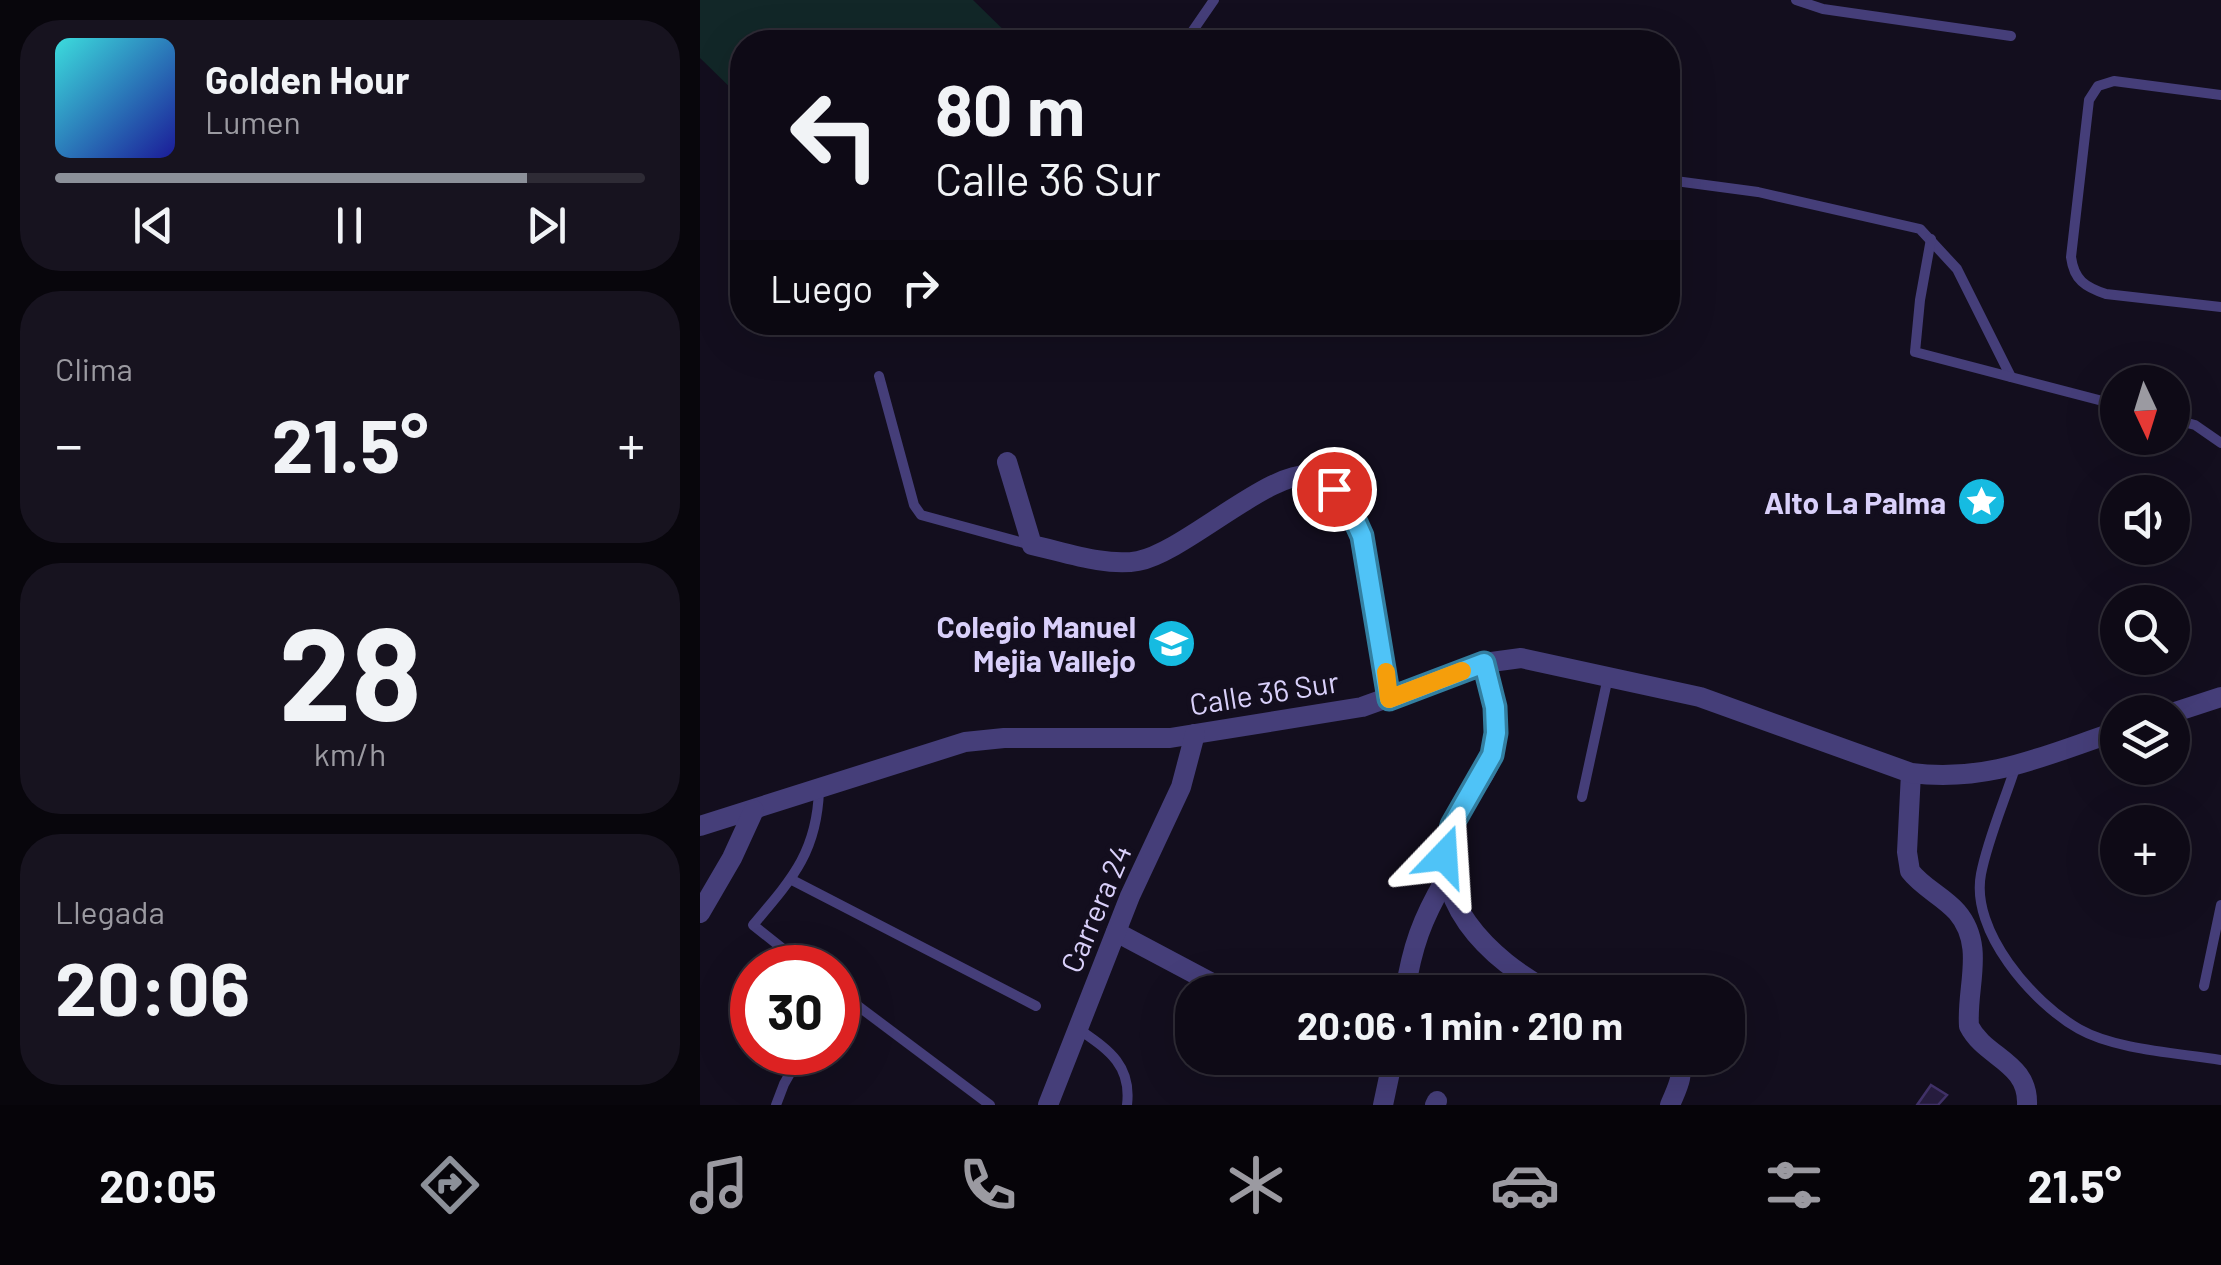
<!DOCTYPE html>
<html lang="es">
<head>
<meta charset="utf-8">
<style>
	body { margin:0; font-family:Barlow,sans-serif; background:#17131f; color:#f1f3f6; height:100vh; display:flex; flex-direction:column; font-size:38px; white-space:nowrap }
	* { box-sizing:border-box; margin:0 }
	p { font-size:32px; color:#9b9aa1 }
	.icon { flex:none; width:55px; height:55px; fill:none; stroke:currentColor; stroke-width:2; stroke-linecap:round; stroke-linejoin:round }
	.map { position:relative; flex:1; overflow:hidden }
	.side { display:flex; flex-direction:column; gap:20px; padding:20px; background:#08060c; width:700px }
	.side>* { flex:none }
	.hud { position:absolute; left:30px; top:30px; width:950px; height:305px; border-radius:40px; box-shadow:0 10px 40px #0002,0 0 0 2px #2e2b35; background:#0e0a16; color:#f1f3f6; overflow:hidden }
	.needle { width:65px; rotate:176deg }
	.controls { position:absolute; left:1400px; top:365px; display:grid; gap:20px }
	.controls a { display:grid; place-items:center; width:90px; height:90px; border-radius:50%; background:#0e0a16; box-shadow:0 10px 40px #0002,0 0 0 2px #2e2b35; font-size:50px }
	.speed { position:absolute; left:30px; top:945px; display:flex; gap:20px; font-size:50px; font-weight:700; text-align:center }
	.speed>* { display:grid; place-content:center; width:130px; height:130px; border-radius:50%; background:#0e0a16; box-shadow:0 10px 40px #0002,0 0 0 2px #2e2b35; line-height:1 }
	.speed .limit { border:15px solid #d22; background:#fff; color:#111 }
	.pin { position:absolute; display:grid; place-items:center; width:85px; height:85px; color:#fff; margin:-42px; border:5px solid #fff; border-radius:50%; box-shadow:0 2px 10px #0007 }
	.me { position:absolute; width:110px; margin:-55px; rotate:20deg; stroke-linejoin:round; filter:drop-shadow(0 0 8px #0008) }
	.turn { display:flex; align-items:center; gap:35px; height:210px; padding:0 40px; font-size:45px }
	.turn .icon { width:130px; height:130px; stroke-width:2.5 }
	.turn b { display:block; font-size:70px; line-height:85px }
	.then { display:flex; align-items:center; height:95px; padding:0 40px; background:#0003; gap:20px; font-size:38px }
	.big { font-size:75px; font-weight:700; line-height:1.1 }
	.side .tile { flex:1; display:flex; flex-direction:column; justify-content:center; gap:15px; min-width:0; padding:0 35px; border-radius:40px; background:#17131f }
	.side .dial { align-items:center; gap:0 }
	.dial b { font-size:130px; line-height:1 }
	.song { display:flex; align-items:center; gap:30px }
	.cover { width:120px; height:120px; border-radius:15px; background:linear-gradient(135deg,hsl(180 70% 55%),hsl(240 70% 35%)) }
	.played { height:10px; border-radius:5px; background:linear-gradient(90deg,#8c9099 80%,#2e2b35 80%) }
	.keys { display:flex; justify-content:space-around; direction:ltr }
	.heat { display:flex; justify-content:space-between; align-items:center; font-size:55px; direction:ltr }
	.trip { position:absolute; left:475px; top:975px; width:570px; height:100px; border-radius:40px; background:#0e0a16; box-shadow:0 10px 40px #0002,0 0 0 2px #2e2b35; font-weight:700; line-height:100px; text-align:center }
	.menu { display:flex; height:160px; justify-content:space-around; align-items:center; background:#060409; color:#9b9aa1 }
	.menu .icon { width:70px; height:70px }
	.menu .on { color:#8c9099 }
	.menu b { font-size:45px; color:#f1f3f6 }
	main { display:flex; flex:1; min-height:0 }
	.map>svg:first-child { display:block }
	.green { fill:#122728 }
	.building { fill:#261c3e; stroke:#403167; stroke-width:2.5 }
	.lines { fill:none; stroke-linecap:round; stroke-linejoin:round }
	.lane { stroke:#453e79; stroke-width:10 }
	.street { stroke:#453e79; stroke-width:20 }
	.route-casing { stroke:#337fa1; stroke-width:25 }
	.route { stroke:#4fc3f7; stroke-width:18 }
	.slow { stroke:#f59e0b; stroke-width:18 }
	.labels { text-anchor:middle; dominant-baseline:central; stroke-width:10; stroke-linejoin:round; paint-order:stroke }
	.poi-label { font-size:30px; font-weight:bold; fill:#d9d0fa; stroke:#130e1e; text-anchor:end }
	.street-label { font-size:30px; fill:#d9d0fa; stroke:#130e1e }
</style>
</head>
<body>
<main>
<section class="side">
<div class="tile">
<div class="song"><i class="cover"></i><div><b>Golden Hour</b><p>Lumen</p></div></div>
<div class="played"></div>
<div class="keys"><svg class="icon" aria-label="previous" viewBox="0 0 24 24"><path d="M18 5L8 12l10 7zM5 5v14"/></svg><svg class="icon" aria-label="pause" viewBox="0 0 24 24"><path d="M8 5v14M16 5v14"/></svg><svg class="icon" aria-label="next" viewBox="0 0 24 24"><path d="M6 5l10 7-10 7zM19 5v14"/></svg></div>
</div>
<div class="tile"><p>Clima</p>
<div class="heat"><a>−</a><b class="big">21.5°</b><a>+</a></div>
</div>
<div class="tile dial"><b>28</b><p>km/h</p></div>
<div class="tile"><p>Llegada</p><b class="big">20:06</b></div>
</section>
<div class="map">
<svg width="1521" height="1105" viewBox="0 0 1521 1105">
	<rect width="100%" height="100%" fill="#130e1e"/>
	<polygon class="green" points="0,0 273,0 316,42 42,42 42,99 0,58"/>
	<polygon class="building" points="1231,1085 1247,1095 1238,1105 1217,1105"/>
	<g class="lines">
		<g class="lane">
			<polyline points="1096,0 1123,9 1311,36"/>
			<polyline points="485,42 514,0"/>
			<path d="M1521,95L1414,81L1398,86L1389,100L1371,257C1374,280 1385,287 1406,294L1521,307"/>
			<polyline points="968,180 1058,192 1220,229 1257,269 1311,377"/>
			<polyline points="1231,239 1220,300 1215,352 1418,405"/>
			<polyline points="179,376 214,505 221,515 331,545"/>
			<polyline points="1472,419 1495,425 1521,443"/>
			<path d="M1316,765C1305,800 1288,838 1281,874C1270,931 1333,1003 1379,1029C1416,1050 1479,1053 1521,1060"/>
			<polyline points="882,797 908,677"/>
			<polyline points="92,880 336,1006"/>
			<path d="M107,968L53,925C92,879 117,852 119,790"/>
			<polyline points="1504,986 1521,905"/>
			<polyline points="138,991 290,1105"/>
			<path d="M377,1028C407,1049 432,1064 427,1105"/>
			<polyline points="76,1105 84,1084 102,1052"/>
		</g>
		<g class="street">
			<path d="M307,462L332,545C364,552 406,567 438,561C486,552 576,463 617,476C640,484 653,516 662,537L689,699"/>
			<path d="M784,663C792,693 802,724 793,755C785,780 764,798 754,822C721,896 791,961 851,992"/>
			<polyline points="1472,713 1521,697"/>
			<path d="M1211,773L1207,852L1210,871C1223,888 1243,896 1257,912C1286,946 1266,987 1269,1026C1285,1058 1329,1062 1327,1105"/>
			<path d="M0,826L265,742L304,738H470L662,707L784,663L821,658L1000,697L1211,773C1289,783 1345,755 1418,731"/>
			<polyline points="0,913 32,858 54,810"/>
			<polyline points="416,932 529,992"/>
			<path d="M705,992C712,947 722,919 745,880"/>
			<polyline points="348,1105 430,896 481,787 495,734"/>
			<polyline points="683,1105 693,1058"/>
			<polyline points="735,1105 737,1101"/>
			<path d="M970,1105C977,1088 985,1076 978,1058"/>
		</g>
	</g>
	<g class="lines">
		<defs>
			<polyline id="route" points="634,489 653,516 662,536 689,699 784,663 795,707 796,733 792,755 752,825 744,856"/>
		</defs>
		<use href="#route" class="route-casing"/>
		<use href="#route" class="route"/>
		<polyline class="slow" points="686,672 689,699 762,671"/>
	</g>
	<defs>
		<symbol id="sight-disc" viewBox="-11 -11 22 22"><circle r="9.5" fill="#16bbe1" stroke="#130e1e"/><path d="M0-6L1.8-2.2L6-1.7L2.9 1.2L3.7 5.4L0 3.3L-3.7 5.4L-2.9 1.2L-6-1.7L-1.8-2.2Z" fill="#fff"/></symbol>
		<symbol id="school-disc" viewBox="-11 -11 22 22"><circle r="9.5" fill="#16bbe1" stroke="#130e1e"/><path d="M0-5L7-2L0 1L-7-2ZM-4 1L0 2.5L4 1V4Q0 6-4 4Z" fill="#fff"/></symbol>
	</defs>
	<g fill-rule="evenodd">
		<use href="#sight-disc" x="1254" y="474" width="55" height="55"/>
		<use href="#school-disc" x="444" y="616" width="55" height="55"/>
	</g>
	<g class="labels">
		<g class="poi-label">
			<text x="1246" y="502">Alto La Palma</text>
			<text x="436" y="626">Colegio Manuel<tspan x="436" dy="34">Mejia Vallejo</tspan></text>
		</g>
		<g class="street-label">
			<text transform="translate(564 692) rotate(-9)">Calle 36 Sur</text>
			<text transform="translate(395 908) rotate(-67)">Carrera 24</text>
		</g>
	</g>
</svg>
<div class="controls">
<a><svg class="needle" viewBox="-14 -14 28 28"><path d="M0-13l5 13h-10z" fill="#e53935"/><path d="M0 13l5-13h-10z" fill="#9b9aa1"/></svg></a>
<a><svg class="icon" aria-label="sound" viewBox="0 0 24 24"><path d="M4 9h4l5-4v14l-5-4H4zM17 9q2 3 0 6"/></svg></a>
<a><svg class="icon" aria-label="search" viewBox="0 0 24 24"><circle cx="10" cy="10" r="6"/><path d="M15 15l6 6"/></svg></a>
<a><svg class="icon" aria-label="layers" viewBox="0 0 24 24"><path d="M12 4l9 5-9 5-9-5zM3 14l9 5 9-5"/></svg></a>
<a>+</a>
</div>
<div class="speed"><div class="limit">30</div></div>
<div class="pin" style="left:634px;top:489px;background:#d93025"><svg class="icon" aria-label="arrive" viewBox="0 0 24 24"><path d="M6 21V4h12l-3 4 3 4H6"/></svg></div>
<svg class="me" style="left:744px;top:856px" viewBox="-20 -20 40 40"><path d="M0-17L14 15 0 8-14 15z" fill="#4fc3f7" stroke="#fff" stroke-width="4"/></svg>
<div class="trip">20:06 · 1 min · 210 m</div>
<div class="hud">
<div class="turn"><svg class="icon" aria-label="left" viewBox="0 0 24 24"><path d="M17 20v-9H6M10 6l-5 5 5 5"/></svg><div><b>80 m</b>Calle 36 Sur</div></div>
<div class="then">Luego<svg class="icon" aria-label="right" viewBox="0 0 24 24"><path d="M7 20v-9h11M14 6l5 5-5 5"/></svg></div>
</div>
</div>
</main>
<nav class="menu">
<b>20:05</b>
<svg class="icon on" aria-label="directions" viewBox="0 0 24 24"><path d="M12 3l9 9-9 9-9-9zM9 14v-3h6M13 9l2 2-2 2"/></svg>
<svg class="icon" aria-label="music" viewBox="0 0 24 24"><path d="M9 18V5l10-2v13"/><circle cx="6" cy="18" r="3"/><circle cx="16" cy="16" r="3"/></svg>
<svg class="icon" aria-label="phone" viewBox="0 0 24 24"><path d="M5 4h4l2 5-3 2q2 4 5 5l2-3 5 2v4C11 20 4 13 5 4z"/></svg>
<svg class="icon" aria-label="climate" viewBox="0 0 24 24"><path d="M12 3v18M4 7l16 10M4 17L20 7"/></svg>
<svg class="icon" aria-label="car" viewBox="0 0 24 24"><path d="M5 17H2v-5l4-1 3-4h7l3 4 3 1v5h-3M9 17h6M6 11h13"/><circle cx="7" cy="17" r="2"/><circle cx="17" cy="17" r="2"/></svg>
<svg class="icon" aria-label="filters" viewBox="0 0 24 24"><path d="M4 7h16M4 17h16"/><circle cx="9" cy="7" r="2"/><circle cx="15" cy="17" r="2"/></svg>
<b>21.5°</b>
</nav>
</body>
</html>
